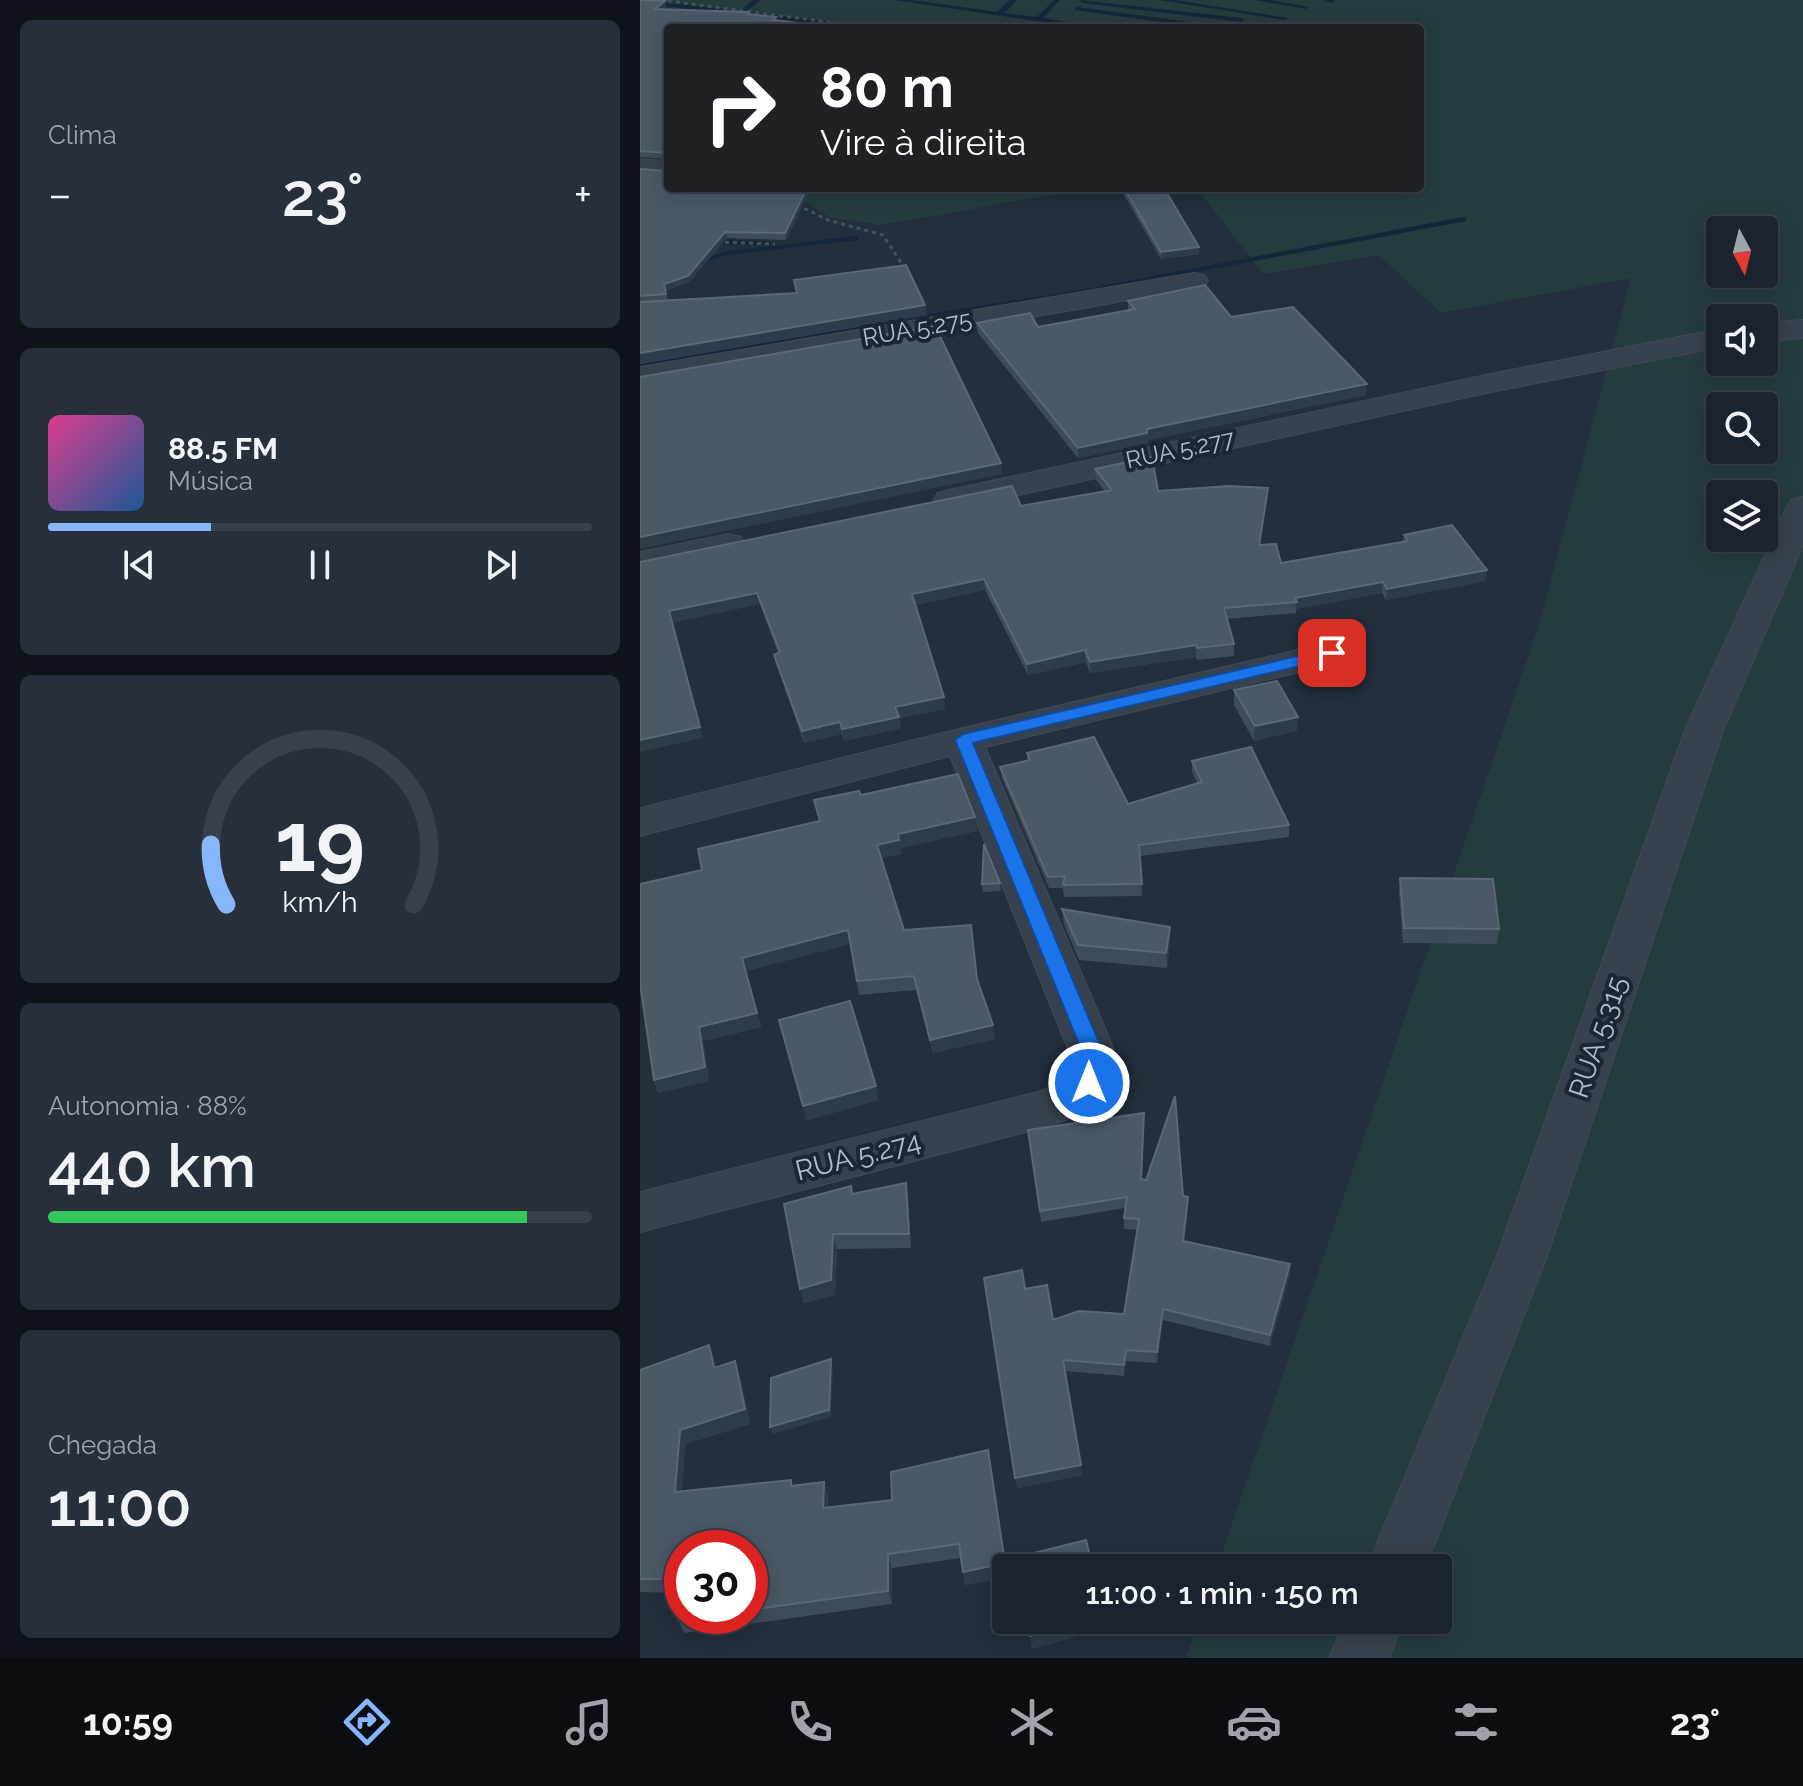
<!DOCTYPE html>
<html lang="pt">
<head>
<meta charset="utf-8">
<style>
	body { margin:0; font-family:Raleway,sans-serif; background:#272f3a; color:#f1f3f6; height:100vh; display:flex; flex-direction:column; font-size:30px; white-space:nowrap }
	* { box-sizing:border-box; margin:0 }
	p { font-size:26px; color:#9fa4aa }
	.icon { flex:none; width:44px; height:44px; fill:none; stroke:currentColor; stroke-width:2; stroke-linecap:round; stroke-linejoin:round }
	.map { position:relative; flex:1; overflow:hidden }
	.details { display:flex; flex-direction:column; gap:20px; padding:20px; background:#0e1319; width:640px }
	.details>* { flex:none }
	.guide { position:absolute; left:24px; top:24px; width:760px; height:168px; border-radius:8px; box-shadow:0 4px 20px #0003,0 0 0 2px #38404a; background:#202124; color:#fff; overflow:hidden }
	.needle { width:52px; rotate:173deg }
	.fabs { position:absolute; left:1066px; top:216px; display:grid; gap:16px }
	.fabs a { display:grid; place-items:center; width:72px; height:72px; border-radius:8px; background:#1a232e; box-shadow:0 4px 20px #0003,0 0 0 2px #38404a; font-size:40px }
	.speed { position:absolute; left:24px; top:1530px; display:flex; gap:16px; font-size:40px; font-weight:700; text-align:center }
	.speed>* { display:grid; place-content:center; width:104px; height:104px; border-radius:50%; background:#1a232e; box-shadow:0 4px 20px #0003,0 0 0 2px #38404a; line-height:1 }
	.speed .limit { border:12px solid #d22; background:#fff; color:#111 }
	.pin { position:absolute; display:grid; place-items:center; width:68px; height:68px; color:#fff; margin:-34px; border-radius:16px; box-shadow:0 4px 12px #0006 }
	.me { position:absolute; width:88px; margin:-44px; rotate:0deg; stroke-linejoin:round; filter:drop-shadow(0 0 6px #0008) }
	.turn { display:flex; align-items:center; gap:28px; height:168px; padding:0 24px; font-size:36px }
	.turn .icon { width:104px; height:104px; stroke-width:2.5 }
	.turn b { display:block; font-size:56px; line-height:68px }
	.big { font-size:60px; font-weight:600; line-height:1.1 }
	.details .widget { flex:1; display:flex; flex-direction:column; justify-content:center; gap:12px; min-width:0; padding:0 28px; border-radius:12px; background:#272f3a }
	.details .dial { align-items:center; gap:0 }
	.dial svg { height:208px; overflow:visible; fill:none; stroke:#38404a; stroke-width:7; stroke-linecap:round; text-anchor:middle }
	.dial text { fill:#f1f3f6; stroke:none }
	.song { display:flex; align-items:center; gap:24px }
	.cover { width:96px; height:96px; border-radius:12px; background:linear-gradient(135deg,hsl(330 70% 55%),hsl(210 70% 35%)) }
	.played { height:8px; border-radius:4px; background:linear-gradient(90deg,#86b7fa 30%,#38404a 30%) }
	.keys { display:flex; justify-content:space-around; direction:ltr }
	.heat { display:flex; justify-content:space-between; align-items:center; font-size:44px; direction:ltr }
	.charge { height:12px; border-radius:6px; background:linear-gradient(90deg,#34c759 88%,#38404a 0) }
	.trip { position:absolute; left:352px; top:1554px; width:460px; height:80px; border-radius:8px; background:#1a232e; box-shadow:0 4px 20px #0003,0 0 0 2px #38404a; font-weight:600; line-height:80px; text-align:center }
	.menu { display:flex; height:128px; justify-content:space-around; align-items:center; background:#0a0e12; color:#9fa4aa }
	.menu .icon { width:56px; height:56px }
	.menu .on { color:#86b7fa }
	.menu b { font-size:36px; color:#f1f3f6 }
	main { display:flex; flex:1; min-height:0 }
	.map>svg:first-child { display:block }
	.green { fill:#253c3e; fill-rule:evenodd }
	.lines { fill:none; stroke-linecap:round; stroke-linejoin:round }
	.stream { fill:#16263b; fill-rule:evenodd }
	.street-casing { stroke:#404a56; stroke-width:2 }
	.path { stroke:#3e5556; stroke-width:3; stroke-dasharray:4 4; stroke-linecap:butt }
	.street { fill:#37414d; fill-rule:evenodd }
	.wall { fill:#3e4b5b; fill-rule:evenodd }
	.shaded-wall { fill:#2e3b4a }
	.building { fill:#4a5867; stroke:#5a6776; stroke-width:2 }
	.route { fill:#1a73e8; stroke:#114b97; stroke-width:2 }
	.labels { text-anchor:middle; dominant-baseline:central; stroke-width:8; stroke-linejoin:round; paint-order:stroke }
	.far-street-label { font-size:24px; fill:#b2bcc8; stroke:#1c2632 }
	.street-label { font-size:28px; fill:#b2bcc8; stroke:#1c2632 }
</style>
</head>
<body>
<main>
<section class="details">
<div class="widget"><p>Clima</p>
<div class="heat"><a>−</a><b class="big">23°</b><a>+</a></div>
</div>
<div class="widget">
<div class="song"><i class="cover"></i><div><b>88.5 FM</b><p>Música</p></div></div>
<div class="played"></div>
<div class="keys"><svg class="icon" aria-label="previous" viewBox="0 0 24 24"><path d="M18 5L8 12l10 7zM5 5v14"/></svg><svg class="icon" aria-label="pause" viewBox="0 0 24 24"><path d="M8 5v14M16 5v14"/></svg><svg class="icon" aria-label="next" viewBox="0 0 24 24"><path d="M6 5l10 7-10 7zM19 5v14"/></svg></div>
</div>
<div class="widget dial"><svg viewBox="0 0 100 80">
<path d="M14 69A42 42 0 1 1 86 69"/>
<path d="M14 69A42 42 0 0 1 8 46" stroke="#86b7fa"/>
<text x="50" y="56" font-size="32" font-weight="700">19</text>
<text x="50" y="72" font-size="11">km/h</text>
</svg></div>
<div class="widget"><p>Autonomia · 88%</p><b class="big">440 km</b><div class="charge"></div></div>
<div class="widget"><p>Chegada</p><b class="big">11:00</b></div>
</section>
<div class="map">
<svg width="1163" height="1658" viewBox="0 0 1163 1658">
	<rect width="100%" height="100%" fill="#232f3d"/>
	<g class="green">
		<path d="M19,0H1163V1658H546L559,1620H798V1568H577L899,625L991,278L801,313L739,255L623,274L557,188H780V28H218ZM1080,230H1124V274H1080ZM1080,318H1124V362H1080ZM1080,406H1124V450H1080ZM1080,494H1124V538H1080Z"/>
		<polygon points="157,188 450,188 240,225 189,217 151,192"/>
	</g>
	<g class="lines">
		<g class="stream">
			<polygon points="0,0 100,11 113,0 120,0 106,12 227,26 230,28 211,28 0,3"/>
			<polygon points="254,0 271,0 357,12 370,0 377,0 364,13 397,17 414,0 420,0 403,18 462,28 445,28"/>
			<polygon points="440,0 601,18 604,20 601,22 442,3"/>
			<polygon points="519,0 535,0 648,18 645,20"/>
			<polygon points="614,0 630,0 669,7 666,9"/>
			<polygon points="684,0 694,0 695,1 692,3"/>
			<polygon points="437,7 580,26 583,28 565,28 435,10 434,9"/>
			<polygon points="823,217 826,217 826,221 451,292 0,367 0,361 451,288"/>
			<polygon points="215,236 218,236 218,240 88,255 54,265 50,263 87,251"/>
			<polygon points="64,240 128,241 132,243 128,245 67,244 64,244"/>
		</g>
		<defs>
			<g id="street">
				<polygon points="0,159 28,161 28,175 0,173"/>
				<polygon points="554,273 564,275 568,281 564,287 0,385 0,367"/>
				<polygon points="1163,320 1163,338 1124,341 1124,323"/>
				<polygon points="1080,329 1080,347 846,393 309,510 298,507 293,500 298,493 309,490 846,375"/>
				<polygon points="1163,497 1163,545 1084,728 907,1256 785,1568 727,1568 857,1256 1046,728 1147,507 1151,500"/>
				<polygon points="89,534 101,537 106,544 101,551 0,572 0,552"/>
				<path d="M692,642L705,645L710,653L705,661L345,747L478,1059C465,1107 445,1114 401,1128L0,1232V1192L398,1092C417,1085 427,1079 432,1059L310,756L0,836V808L323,728Z"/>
				<polygon points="706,1620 764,1620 749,1658 689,1658"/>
			</g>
		</defs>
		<use href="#street" class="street-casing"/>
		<g class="path">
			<polyline points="20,0 233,28"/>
			<polyline points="157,205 188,220 243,235 266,270"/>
			<polyline points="77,242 135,244"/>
		</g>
		<use href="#street" class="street"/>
	</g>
	<g class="wall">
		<polygon points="0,0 26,7 23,9 136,17 137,21 177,25 178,28 28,28 28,159 0,157"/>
		<polygon points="0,169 28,188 171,188 146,240 87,238 49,282 25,291 28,300 156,293 154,280 287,315 0,364"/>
		<polygon points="480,188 524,188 559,254 521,259"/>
		<polygon points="488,301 591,317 726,395 508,440 508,444 438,458 338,333 337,323 398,327 488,310"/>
		<polygon points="455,469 518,491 628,488 627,499 620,545 641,563 763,541 764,535 846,581 746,600 742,593 656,609 656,613 587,619 594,644 594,656 557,660 556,657 450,673 446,662 388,675 345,590 275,605 305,709 259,718 261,728 204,741 202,734 164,743 137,666 134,655 138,653 120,604 32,622 63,738 0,562 381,506 465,491 456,480"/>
		<polygon points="594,690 657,731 614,741 594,705"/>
		<polygon points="387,753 488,804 557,783 552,772 552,761 649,825 649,837 500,856 502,896 424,897 423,888 409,888 362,778 360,767 387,761"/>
		<polygon points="221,795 335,817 337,831 261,848 262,854 241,858 264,930 338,980 355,1039 293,1053 276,990 219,995 210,944 106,971 121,1027 63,1041 69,1081 18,1093 14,1080 62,870 179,821 174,800"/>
		<polygon points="760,878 859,929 857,944 763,943 759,892"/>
		<polygon points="360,883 361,891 343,892 342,884"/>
		<polygon points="422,909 530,927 530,942 527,968 439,960 424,924"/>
		<polygon points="504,1124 502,1180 543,1196 548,1197 548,1208 544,1241 650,1275 630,1346 523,1320 517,1363 486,1361 484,1376 425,1371 442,1475 377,1488 385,1289 413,1320 484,1314 498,1230 484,1229 484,1218 485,1208 401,1222 388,1130"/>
		<polygon points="266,1183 268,1198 271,1248 197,1249 195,1295 164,1303 160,1289 212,1194"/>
		<path d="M75,1360L76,1367L100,1376L110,1424L45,1444L42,1491L151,1480L153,1485L184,1482L188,1496V1508L252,1500L366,1568V1577L325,1585L321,1558L252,1568V1604L44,1633L38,1620L41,1593L0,1592V1370ZM110,1548V1616H42Z"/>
	</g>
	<g class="shaded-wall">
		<polygon points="25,1 26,7 16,14 15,9"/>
		<polygon points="167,188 171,188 146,240 145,233"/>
		<polygon points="85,232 87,238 49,282 25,291 24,284"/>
		<polygon points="559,247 559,254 521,259 521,252"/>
		<polygon points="285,305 287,315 0,364 0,353"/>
		<polygon points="727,384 726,395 508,440 508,444 438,458 438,448 507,429"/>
		<polygon points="361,463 362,474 0,549 0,537"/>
		<polygon points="628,488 627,499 619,557 619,545"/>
		<polygon points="847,570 846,581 746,600 747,589"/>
		<polygon points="344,579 345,590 273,605 272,594"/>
		<polygon points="743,582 742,593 656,609 655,598"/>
		<polygon points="117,593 120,604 32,623 29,611"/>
		<polygon points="556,645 556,657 450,673 450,662"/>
		<polygon points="445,650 446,662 388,675 387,664"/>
		<polygon points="304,697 305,709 259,718 261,728 204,741 202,729 255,707"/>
		<polygon points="658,717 657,731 614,741 615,726"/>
		<polygon points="200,722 202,734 164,743 162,731"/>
		<polygon points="60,727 63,738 0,752 0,740"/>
		<polygon points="335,817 337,831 261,848 262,854 240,859 237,845 258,834"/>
		<polygon points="530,927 530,942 527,968 526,953"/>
		<polygon points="208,930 211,944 106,971 102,958"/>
		<polygon points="117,1013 121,1027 63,1041 69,1081 18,1093 14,1080 59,1027"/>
		<polygon points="353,1025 355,1039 293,1053 290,1040"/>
		<polygon points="236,1086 239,1100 166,1121 163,1106"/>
		<polygon points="266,1183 268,1198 271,1248 269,1234"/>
		<polygon points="548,1197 548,1208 543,1252 543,1241"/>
		<polygon points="193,1234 197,1249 195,1295 164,1303 160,1289"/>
		<polygon points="650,1264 650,1275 630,1346 630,1335"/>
		<polygon points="523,1309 523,1320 517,1363 517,1352"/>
		<polygon points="69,1345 75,1360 79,1383 74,1368"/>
		<polygon points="486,1350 486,1361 484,1376 484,1365"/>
		<polygon points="191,1359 193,1367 191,1417 132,1434 130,1427"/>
		<polygon points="95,1361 100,1376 110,1424 45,1444 41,1506 35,1492 40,1430"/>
		<polygon points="348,1450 366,1568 366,1577 325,1585 323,1572"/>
		<polygon points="441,1465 442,1475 377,1488 375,1478"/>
		<polygon points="184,1482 188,1496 187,1522 183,1508"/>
		<polygon points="248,1554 252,1568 252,1604 248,1591"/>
		<polygon points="450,1620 464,1620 465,1629 392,1649 390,1636"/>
	</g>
	<g class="building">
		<polygon points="0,0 25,1 15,9 109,12 108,14 136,17 133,20 177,25 176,28 28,28 28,153 0,151"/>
		<polygon points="0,169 28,171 28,188 167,188 145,233 85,232 48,276 24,284 26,294 0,296"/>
		<polygon points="484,188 524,188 559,247 521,252"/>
		<polygon points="266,265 285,305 0,353 0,302 157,293 154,280"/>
		<polygon points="565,285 591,317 653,307 727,384 507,429 507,433 438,448 337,323 390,313 398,327 495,309 488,301"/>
		<polygon points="295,326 361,463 0,537 0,377"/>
		<polygon points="512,457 518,491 589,486 628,488 619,545 636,544 641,563 768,541 764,535 812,525 847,570 747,589 743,582 655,598 657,602 584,608 594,644 557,648 556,645 450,662 445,650 387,664 344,579 272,594 304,697 255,707 259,717 202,729 200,722 162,731 134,655 140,652 117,593 29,611 60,727 0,740 0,562 372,486 381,506 472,490 455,469"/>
		<polygon points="637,681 658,717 615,726 594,690"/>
		<polygon points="454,737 488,804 562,782 552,761 611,747 649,825 499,845 502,884 423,885 425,876 408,877 360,767 390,760 387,753"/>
		<polygon points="318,774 335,817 258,834 259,840 237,845 264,930 331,925 337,979 353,1025 290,1040 274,976 217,981 208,930 102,958 117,1013 59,1027 65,1067 14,1080 0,983 0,884 62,870 58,849 180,821 174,800 219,791 221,795"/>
		<polygon points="344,844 360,883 342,884"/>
		<polygon points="760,878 853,879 859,929 764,928"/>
		<polygon points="422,909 530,927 526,953 438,945"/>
		<polygon points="210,1001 236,1086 163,1106 139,1020"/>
		<polygon points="535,1096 543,1196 548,1197 543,1241 650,1264 630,1335 523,1309 517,1352 486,1350 484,1365 423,1360 441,1465 375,1478 344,1278 382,1270 385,1289 407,1285 413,1320 439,1311 484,1314 499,1219 484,1218 487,1197 400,1211 388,1130 504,1113 501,1179 506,1180"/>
		<polygon points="266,1183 269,1234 193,1234 191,1280 160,1289 144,1204 211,1186 212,1194"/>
		<polygon points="69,1345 74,1368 95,1361 105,1409 40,1430 35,1492 151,1480 151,1486 184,1482 183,1508 252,1500 251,1472 348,1450 365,1563 323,1572 319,1544 248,1554 248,1591 110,1610 110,1548 42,1548 42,1579 0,1579 0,1370"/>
		<polygon points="191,1359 189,1410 130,1427 131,1378"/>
		<polygon points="446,1540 453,1568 376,1568 374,1558"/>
		<polygon points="42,1584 42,1616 66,1616 38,1620"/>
		<polygon points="387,1620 450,1620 390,1636"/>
	</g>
	<polygon class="route" points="692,648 700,653 698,657 333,743 466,1059 457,1089 442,1089 439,1083 445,1059 315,740 323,734"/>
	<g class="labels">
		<g class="far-street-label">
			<text transform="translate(277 328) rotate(-10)">RUA 5.275</text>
			<text transform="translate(540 449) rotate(-12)">RUA 5.277</text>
		</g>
		<g class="street-label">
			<text transform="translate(958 1037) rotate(-71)">RUA 5.315</text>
			<text transform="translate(218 1156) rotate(-14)">RUA 5.274</text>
		</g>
	</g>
</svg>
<div class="fabs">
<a><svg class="needle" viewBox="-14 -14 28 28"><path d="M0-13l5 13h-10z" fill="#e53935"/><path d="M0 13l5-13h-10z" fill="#9fa4aa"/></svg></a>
<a><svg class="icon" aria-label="sound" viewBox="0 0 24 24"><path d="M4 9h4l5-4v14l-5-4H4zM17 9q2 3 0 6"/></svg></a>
<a><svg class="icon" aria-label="search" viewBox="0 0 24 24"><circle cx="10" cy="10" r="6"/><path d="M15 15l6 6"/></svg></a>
<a><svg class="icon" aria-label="layers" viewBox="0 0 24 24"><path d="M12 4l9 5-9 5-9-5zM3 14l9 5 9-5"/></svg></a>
</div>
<div class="speed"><div class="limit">30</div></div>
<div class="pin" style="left:692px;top:653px;background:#d93025"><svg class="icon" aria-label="arrive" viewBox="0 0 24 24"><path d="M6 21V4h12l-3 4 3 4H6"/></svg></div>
<svg class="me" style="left:449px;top:1083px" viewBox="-20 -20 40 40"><circle r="17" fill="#1a73e8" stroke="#fff" stroke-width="3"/><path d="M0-11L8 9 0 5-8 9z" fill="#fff"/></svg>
<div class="trip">11:00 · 1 min · 150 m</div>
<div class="guide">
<div class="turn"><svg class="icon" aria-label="right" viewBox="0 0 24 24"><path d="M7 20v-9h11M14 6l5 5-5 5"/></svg><div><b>80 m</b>Vire à direita</div></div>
</div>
</div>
</main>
<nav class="menu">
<b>10:59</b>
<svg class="icon on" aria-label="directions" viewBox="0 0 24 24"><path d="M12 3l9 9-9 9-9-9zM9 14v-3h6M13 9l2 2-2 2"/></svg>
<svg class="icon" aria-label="music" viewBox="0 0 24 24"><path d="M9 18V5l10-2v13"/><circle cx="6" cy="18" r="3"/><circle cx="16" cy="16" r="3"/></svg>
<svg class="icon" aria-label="phone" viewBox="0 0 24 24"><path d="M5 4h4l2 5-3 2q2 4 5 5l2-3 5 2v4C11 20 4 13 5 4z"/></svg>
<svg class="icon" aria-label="climate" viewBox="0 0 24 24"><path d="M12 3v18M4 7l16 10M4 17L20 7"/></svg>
<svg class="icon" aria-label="car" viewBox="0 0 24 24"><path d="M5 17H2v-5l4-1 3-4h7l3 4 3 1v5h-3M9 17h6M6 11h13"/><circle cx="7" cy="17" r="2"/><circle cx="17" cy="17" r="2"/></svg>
<svg class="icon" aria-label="filters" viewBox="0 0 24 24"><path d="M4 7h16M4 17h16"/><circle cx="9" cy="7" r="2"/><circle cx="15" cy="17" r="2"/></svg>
<b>23°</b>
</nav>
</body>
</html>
